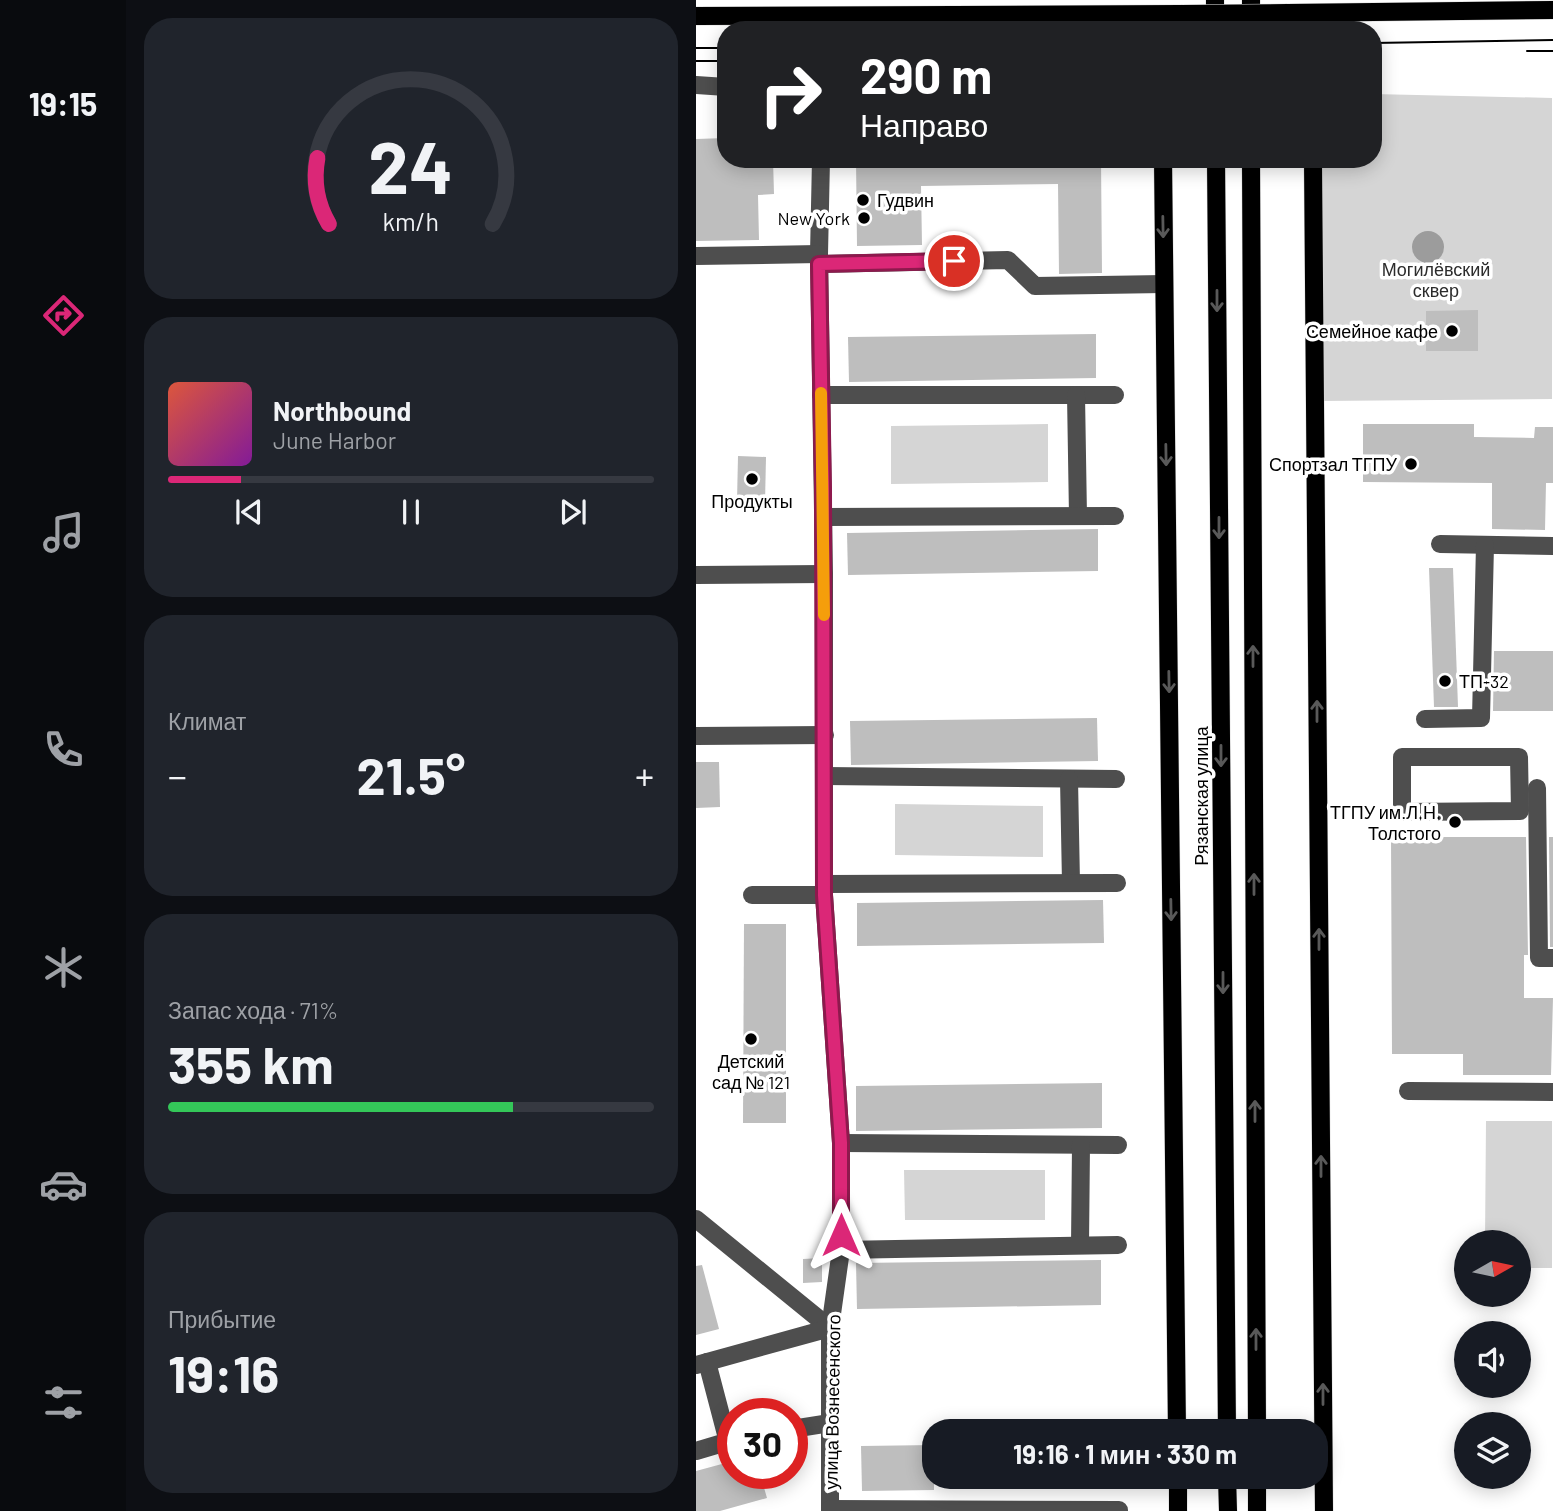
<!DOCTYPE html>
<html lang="ru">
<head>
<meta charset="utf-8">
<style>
	body { margin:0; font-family:Barlow,sans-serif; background:#20242c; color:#f1f3f6; height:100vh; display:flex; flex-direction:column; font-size:26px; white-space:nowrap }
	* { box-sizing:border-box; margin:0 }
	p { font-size:23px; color:#9ea1a6 }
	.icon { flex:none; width:38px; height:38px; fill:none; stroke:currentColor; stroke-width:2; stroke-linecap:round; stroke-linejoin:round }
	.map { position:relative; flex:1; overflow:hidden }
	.panel { display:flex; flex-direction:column; gap:18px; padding:18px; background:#0d0f14; width:570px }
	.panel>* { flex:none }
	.banner { position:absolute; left:21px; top:21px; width:665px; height:147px; border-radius:28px; box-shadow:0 4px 18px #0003; background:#202124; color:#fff; overflow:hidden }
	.needle { width:46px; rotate:81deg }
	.buttons { position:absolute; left:758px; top:1230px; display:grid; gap:14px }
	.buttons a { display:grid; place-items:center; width:77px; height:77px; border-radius:50%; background:#171b24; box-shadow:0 4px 18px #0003; font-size:35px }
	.speed { position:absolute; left:21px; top:1398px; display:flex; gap:14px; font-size:35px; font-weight:700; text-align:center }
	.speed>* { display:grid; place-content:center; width:91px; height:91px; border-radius:50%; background:#171b24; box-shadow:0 4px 18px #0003; line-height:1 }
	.speed .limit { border:10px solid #d22; background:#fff; color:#111 }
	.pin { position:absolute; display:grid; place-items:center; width:60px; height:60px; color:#fff; margin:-30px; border:4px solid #fff; border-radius:50%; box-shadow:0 2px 7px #0007 }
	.me { position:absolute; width:77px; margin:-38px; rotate:0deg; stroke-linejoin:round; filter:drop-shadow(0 0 5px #0008) }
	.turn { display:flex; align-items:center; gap:24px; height:147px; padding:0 28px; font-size:32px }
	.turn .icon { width:91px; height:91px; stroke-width:2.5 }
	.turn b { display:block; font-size:49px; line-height:60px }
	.big { font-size:52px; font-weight:700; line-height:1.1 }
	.panel .card { flex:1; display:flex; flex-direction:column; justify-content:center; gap:10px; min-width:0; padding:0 24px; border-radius:28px; background:#20242c }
	.panel .dial { align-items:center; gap:0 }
	.dial svg { height:182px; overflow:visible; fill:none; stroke:#363941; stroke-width:7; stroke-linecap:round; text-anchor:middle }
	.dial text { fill:#f1f3f6; stroke:none }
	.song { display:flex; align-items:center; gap:21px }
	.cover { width:84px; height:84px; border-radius:10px; background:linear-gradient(135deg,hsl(10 70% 55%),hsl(290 70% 35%)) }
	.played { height:7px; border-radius:4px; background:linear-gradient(90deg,#db2777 15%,#363941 15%) }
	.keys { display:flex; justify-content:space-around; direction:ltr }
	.heat { display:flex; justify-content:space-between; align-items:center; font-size:38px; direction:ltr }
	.charge { height:10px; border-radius:5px; background:linear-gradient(90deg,#34c759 71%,#363941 0) }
	.trip { position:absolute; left:226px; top:1419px; width:406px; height:70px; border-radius:28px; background:#171b24; box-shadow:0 4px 18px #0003; font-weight:700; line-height:70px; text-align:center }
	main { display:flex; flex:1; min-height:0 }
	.tabs { display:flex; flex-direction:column; width:126px; justify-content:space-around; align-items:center; background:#090b0e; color:#9ea1a6 }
	.tabs .icon { width:49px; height:49px }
	.tabs .active { color:#db2777 }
	.tabs b { font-size:32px; color:#f1f3f6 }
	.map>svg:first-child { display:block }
	.green { fill:#d5d5d5 }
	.water { fill:#9c9c9c }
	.building { fill:#bebebe }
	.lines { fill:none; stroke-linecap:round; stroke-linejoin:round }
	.major-casing { stroke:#dbdbdb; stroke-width:19 }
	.minor { stroke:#4e4e4e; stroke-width:18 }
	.major { stroke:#000; stroke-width:18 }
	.tram { stroke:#000; stroke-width:2 }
	.major-bridge-casing { stroke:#dbdbdb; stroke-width:19; stroke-linecap:butt }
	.major-bridge { stroke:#000; stroke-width:18 }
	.oneway { stroke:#595959 }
	.route-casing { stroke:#8e194d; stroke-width:18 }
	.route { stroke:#db2777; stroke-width:12 }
	.slow { stroke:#f59e0b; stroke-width:12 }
	.poi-dot { fill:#000; stroke:#fff; stroke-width:2.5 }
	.labels { text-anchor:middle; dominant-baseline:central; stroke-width:7; stroke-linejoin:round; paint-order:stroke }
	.poi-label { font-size:18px; fill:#000; stroke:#fff; text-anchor:end }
	.park-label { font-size:18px; fill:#2c2c2c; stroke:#fff }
	.street-label { font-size:18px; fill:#000; stroke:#fff }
</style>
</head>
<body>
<main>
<nav class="tabs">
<b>19:15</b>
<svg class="icon active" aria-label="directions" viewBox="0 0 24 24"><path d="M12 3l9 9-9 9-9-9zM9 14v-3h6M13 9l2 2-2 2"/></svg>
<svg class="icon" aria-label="music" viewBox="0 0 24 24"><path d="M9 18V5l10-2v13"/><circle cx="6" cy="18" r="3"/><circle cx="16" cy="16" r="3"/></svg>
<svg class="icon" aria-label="phone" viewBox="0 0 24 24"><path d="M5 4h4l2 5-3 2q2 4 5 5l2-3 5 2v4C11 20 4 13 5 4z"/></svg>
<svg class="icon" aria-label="climate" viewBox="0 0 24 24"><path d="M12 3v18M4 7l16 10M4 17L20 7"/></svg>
<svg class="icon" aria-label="car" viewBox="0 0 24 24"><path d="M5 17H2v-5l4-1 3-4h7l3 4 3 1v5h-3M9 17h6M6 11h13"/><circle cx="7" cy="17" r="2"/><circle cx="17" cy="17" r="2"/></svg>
<svg class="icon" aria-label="filters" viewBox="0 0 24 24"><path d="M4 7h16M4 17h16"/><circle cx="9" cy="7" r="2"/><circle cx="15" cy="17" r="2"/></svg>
</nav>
<section class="panel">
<div class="card dial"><svg viewBox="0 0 100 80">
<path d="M14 69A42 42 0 1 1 86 69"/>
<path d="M14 69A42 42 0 0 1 9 40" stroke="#db2777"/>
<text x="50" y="56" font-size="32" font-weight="700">24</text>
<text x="50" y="72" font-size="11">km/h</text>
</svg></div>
<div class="card">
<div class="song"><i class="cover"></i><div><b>Northbound</b><p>June Harbor</p></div></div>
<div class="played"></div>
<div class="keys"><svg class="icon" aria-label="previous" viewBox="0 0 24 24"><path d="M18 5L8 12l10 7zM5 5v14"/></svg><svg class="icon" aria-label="pause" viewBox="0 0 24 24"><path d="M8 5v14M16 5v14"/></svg><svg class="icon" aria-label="next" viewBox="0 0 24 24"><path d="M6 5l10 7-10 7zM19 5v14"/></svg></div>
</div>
<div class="card"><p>Климат</p>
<div class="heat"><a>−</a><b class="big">21.5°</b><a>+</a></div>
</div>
<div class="card"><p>Запас хода · 71%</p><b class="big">355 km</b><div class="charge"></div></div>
<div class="card"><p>Прибытие</p><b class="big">19:16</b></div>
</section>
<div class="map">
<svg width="857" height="1511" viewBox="0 0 857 1511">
	<rect width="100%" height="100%" fill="#fff"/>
	<g class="green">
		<polygon points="677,94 856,98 856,399 625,401 623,159 677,159"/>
		<polygon points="352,424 352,482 195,484 195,426"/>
		<polygon points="199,804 347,806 347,857 199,855"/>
		<polygon points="790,1121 856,1121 856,1268 823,1268 822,1242 789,1242"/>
		<polygon points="208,1170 349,1170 349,1220 209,1220"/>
	</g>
	<circle class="water" cx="732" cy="247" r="16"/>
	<g class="building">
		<polygon points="30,138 30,159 77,159 78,194 62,195 63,240 0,241 0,139"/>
		<polygon points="160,159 405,159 406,273 363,274 362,184 225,186 226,245 161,246"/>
		<polygon points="782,310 782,351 730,351 730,311"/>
		<polygon points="400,334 400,378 153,382 152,337"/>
		<polygon points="667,424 778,424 778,437 838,438 839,427 857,427 857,483 850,483 849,530 796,529 796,483 667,482"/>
		<polygon points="42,456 70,457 69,502 41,501"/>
		<polygon points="402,529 402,571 152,575 151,533"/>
		<polygon points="733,568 757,568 762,707 738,707"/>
		<polygon points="798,651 857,651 857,711 797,711"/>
		<polygon points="401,718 402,761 155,765 154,721"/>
		<polygon points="0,762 23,762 24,807 0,808"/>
		<polygon points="695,837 830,837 832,955 828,955 828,998 857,998 855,1075 767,1075 767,1054 696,1054"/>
		<polygon points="853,837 857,837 857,947 854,947"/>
		<polygon points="407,900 408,943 161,946 161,903"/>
		<polygon points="48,924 90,924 90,1123 47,1123"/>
		<polygon points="406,1083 406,1128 160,1131 160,1086"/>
		<polygon points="126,1258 126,1282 107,1283 107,1259"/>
		<polygon points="405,1260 405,1305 161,1309 160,1263"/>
		<polygon points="6,1265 23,1329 0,1335 0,1266"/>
		<polygon points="238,1445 238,1490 166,1491 165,1446"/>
		<polygon points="37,1461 37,1474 64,1474 71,1498 24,1511 0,1511 0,1471"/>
	</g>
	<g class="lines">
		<defs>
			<g id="major">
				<polyline points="519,0 519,30"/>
				<polyline points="555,0 555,30"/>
				<polyline points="591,13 857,10"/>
				<polyline points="0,16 485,14"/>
				<polyline points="467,159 481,1432"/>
				<polyline points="520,159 531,1432"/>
				<polyline points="555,159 561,1432"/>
				<polyline points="617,159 628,1511"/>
				<polyline points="482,1477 482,1511"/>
				<polyline points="531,1477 532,1511"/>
				<polyline points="561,1477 561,1511"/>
			</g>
		</defs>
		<use href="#major" class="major-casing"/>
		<g class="minor">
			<polyline points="0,85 30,87"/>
			<polyline points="125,159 123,254 128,574 128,895 145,1143 145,1250 134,1328 134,1511"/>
			<polyline points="0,256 123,254"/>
			<polyline points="123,264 312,260 339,286 468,284"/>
			<polyline points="125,395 419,395"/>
			<polyline points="380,395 382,516"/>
			<polyline points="128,517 419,516"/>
			<polyline points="744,544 857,546"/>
			<polyline points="0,575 128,574"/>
			<polyline points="729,719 785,718 789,545"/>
			<polyline points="0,736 129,735"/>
			<polygon points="706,757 823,757 824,811 706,812"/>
			<polyline points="129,776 420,779"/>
			<polyline points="373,779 375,883"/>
			<polyline points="841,788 843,958 857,958"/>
			<polyline points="129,884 421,883"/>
			<polyline points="56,895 128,895"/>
			<polyline points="712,1091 857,1092"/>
			<polyline points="145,1143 422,1145"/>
			<polyline points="0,1219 134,1328"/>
			<polyline points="384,1245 385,1145"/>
			<polyline points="145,1250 422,1245"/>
			<polyline points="11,1362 32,1442"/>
			<polyline points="0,1365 134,1328"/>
			<polyline points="96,1429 134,1423"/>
			<polyline points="0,1451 37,1440"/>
			<polyline points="134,1509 423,1510"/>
		</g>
		<use href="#major" class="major"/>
		<g class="tram">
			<polyline points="677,43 857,40"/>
			<polyline points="0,48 30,48"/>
			<polyline points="831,51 857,51"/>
			<polyline points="0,61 30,61"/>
		</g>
		<defs>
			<polyline id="major-bridge" points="485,14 591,13"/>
		</defs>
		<use href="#major-bridge" class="major-bridge-casing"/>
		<use href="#major-bridge" class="major-bridge"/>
	</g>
	<defs><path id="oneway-shaft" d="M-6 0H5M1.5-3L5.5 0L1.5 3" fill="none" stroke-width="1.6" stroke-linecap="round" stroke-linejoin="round" transform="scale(1.75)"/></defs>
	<g class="oneway">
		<use href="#oneway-shaft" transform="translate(467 227) rotate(89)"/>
		<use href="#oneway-shaft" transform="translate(521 301) rotate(90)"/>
		<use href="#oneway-shaft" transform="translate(470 455) rotate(89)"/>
		<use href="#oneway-shaft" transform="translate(523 528) rotate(90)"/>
		<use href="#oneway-shaft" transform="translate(557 656) rotate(-90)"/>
		<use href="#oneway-shaft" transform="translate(473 682) rotate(89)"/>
		<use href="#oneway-shaft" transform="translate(621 711) rotate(-90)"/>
		<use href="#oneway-shaft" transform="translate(525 756) rotate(90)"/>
		<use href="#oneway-shaft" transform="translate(558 884) rotate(-90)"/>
		<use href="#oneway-shaft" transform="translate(475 910) rotate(89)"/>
		<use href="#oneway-shaft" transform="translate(623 939) rotate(-90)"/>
		<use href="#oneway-shaft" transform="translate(527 983) rotate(90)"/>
		<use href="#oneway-shaft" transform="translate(559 1111) rotate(-90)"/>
		<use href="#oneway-shaft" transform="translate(625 1166) rotate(-90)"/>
		<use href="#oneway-shaft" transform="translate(560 1339) rotate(-90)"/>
		<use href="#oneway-shaft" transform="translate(627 1394) rotate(-90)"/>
	</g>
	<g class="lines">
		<defs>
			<polyline id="route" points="145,1235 145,1143 128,895 127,489 123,264 258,261"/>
		</defs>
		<use href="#route" class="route-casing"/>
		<use href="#route" class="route"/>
		<polyline class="slow" points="125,393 128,615"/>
	</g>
	<g class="poi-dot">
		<circle cx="167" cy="200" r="7"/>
		<circle cx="168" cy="218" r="7"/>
		<circle cx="756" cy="331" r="7"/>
		<circle cx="715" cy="464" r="7"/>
		<circle cx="56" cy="479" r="7"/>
		<circle cx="749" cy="681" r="7"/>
		<circle cx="759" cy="822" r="7"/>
		<circle cx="55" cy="1039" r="7"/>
	</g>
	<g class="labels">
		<g class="poi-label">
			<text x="181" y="200" text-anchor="start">Гудвин</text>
			<text x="154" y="218">New York</text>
			<text x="742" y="331">Семейное кафе</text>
			<text x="701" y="464">Спортзал ТГПУ</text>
			<text x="56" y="501" text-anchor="middle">Продукты</text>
			<text x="763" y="681" text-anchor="start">ТП-32</text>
			<text x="745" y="812">ТГПУ им.Л.Н.<tspan x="745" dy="21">Толстого</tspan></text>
			<text x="55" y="1061" text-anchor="middle">Детский<tspan x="55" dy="21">сад № 121</tspan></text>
		</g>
		<g class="park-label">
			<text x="740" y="269">Могилёвский<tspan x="740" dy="21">сквер</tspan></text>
		</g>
		<g class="street-label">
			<text transform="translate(505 796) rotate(-90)">Рязанская улица</text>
			<text transform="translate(136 1402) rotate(-89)">улица Вознесенского</text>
		</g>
	</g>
</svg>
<div class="buttons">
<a><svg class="needle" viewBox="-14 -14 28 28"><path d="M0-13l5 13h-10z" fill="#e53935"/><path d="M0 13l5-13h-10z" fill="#9ea1a6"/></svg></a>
<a><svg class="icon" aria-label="sound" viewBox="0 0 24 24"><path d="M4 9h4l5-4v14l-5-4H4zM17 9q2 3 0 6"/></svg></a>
<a><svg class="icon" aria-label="layers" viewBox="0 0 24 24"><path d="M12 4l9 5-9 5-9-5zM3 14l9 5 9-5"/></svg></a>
</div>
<div class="speed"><div class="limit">30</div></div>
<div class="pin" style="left:258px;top:261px;background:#d93025"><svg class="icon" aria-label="arrive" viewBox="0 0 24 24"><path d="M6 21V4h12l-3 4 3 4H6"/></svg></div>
<svg class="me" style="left:145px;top:1235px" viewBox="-20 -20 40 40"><path d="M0-17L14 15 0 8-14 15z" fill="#db2777" stroke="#fff" stroke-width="4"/></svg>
<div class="trip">19:16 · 1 мин · 330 m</div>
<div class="banner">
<div class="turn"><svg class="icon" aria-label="right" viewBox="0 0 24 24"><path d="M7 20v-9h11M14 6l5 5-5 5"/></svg><div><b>290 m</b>Направо</div></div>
</div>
</div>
</main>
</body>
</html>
